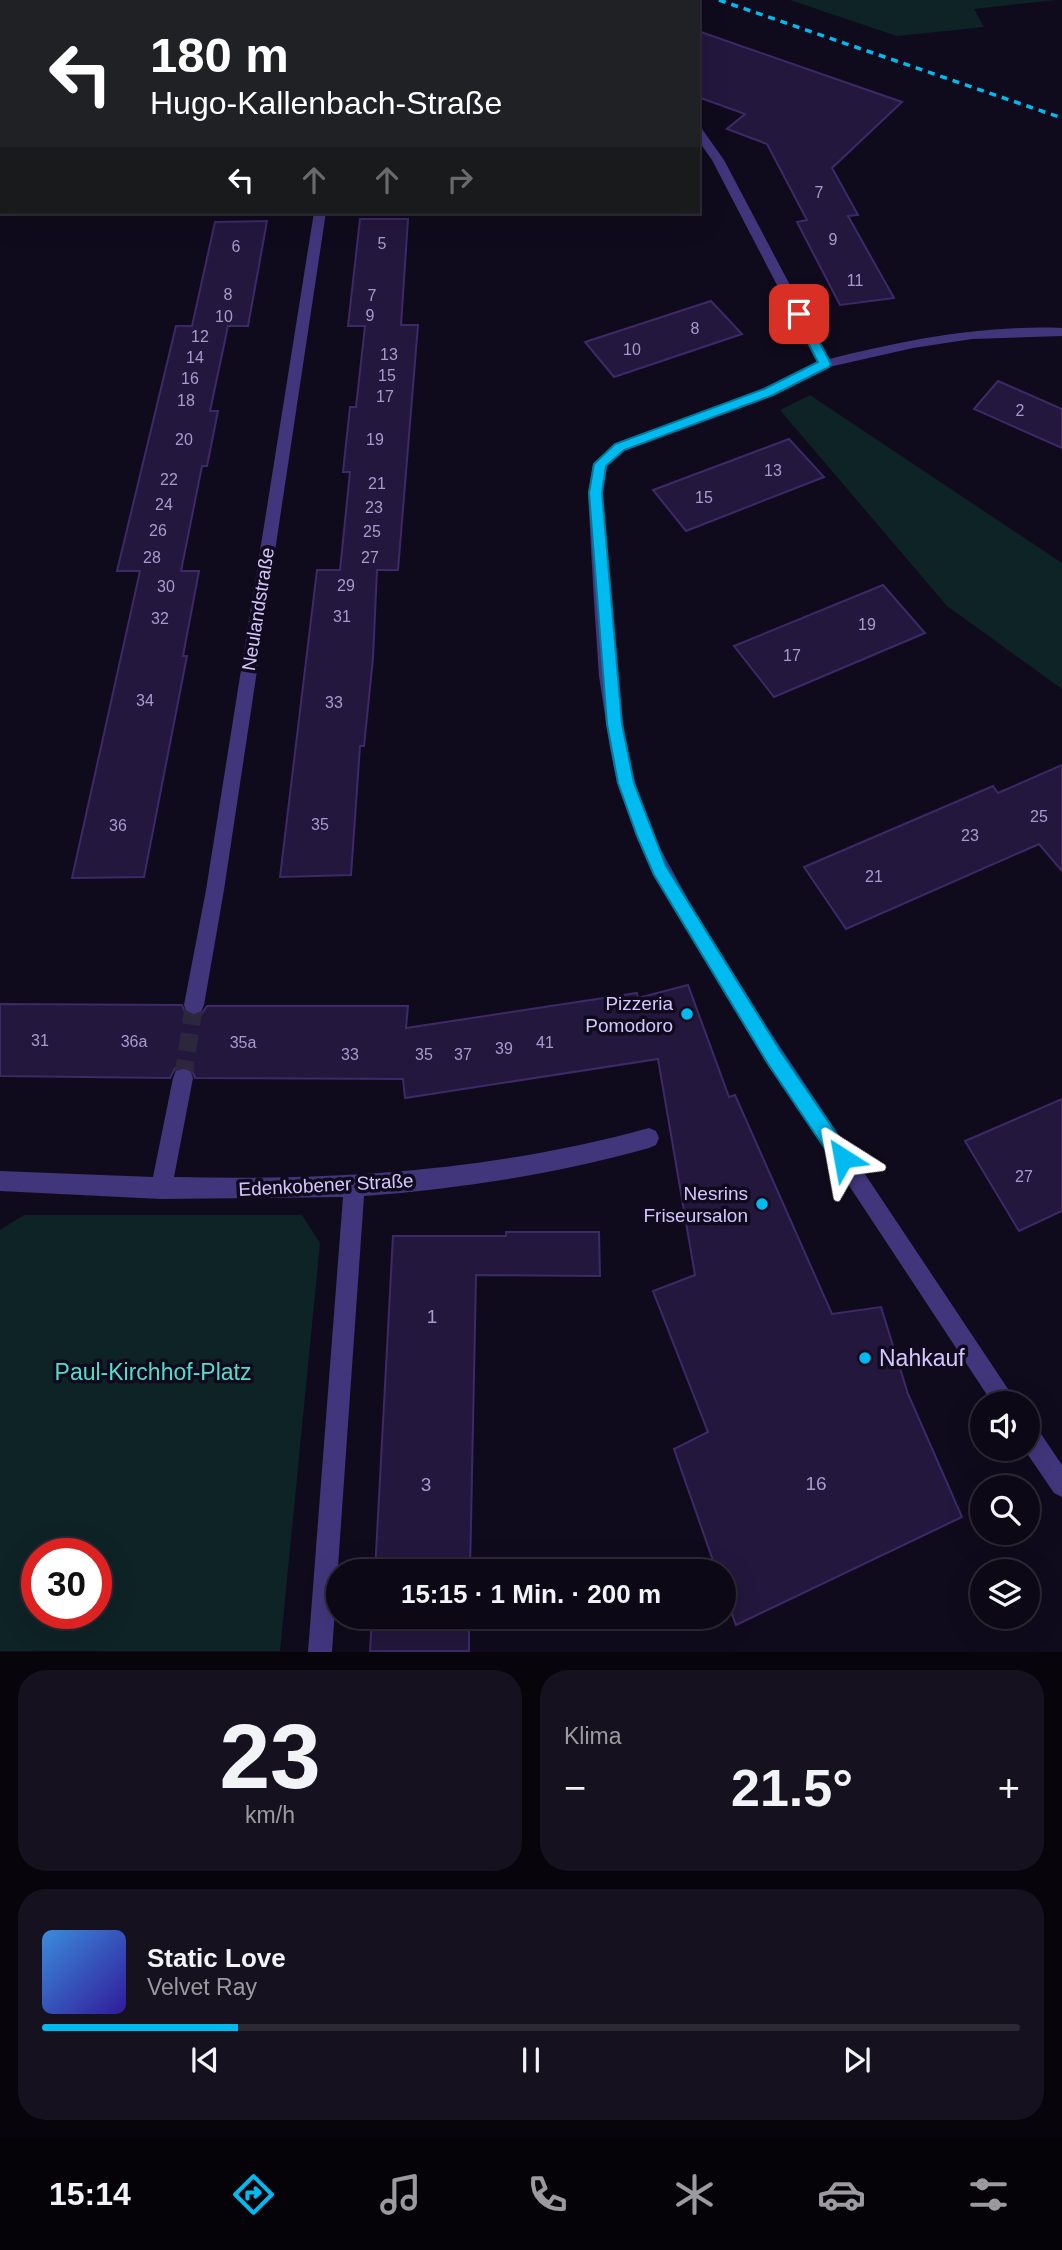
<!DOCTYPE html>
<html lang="de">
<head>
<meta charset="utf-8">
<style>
	body { margin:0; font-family:Arial,sans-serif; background:#15111e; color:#f1f3f6; height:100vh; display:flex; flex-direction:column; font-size:26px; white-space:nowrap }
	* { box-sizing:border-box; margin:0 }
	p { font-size:23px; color:#9a9aa0 }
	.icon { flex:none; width:38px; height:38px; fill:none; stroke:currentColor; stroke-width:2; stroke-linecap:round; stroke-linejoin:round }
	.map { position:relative; height:1652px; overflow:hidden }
	.panel { display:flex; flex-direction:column; gap:18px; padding:18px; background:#07040c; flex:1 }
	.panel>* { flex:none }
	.banner { position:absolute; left:0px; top:0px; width:700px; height:214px; box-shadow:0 7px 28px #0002,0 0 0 2px #2c2934; background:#202124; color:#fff; overflow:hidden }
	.buttons { position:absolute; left:970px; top:1391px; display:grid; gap:14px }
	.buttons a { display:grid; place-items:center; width:70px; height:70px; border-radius:50%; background:#0c0815; box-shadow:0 7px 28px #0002,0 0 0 2px #2c2934; font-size:35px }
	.speed { position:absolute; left:21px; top:1538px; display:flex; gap:14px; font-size:35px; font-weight:700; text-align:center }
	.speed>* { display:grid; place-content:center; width:91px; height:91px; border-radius:50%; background:#0c0815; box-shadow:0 7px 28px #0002,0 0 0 2px #2c2934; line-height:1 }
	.speed .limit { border:10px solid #d22; background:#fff; color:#111 }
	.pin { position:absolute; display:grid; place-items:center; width:60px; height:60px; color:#fff; margin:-30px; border-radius:14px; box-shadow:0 4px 10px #0006 }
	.me { position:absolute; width:77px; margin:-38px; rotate:326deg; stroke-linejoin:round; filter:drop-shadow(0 0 5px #0008) }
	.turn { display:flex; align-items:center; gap:24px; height:147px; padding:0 35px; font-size:32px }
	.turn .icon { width:91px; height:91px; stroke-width:2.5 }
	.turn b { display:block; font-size:49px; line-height:60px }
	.lanes { display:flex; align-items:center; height:66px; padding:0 35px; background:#0003; justify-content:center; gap:35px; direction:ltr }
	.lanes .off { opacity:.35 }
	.big { font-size:52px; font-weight:700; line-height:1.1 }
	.panel .widget { flex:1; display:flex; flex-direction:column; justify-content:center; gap:10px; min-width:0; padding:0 24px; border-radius:28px; background:#15111e }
	.panel .dial { align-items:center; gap:0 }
	.dial b { font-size:91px; line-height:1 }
	.song { display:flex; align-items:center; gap:21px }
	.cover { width:84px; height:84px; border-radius:10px; background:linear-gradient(135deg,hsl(210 70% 55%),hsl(250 70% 35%)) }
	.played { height:7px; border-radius:4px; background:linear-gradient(90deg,#01baf0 20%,#2c2934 20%) }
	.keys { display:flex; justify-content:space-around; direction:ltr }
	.heat { display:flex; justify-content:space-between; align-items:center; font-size:38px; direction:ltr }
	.panel .tiles { flex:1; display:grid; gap:18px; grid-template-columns:1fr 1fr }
	.widget:last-child { grid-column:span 2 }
	.trip { position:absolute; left:326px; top:1559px; width:410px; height:70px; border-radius:35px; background:#0c0815; box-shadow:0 7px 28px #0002,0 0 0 2px #2c2934; font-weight:700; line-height:70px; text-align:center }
	.tabs { display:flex; height:112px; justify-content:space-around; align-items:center; background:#050308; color:#9a9aa0 }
	.tabs .icon { width:49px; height:49px }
	.tabs .active { color:#01baf0 }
	.tabs b { font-size:32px; color:#f1f3f6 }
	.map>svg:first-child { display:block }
	.green { fill:#0e2326; fill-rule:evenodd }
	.building { fill:#23173d; stroke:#3e2968; stroke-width:2 }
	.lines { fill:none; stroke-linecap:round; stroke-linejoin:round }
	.minor-tunnel { stroke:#2d273e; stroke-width:18; stroke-dasharray:18 9; stroke-linecap:butt }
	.minor { fill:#41367b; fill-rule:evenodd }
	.rail { stroke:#01baf0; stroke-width:3.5; stroke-dasharray:7 6; stroke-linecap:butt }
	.route { fill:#01baf0; stroke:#01799c; stroke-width:2 }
	.poi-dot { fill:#01baf0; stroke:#100b1c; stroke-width:2.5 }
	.labels { text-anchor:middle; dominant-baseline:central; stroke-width:7; stroke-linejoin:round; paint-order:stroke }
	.number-label { font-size:16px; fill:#a89ace }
	.street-label { font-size:19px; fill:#d4c6ff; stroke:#100b1c }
	.poi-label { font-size:19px; fill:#d4c6ff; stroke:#100b1c; text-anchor:end }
	.near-number-label { font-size:19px; fill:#a89ace }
	.near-poi-label { font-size:23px; fill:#d4c6ff; stroke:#100b1c; text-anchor:start }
	.near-park-label { font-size:23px; fill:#54ddcc; stroke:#100b1c }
</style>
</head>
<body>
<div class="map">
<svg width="1062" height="1652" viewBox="0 0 1062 1652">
	<rect width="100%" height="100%" fill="#100b1c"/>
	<g class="green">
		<polygon points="790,0 1055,0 974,9 984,27 897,36"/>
		<polygon points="810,395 1062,563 1062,689 947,606 780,410"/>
		<path d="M24,1215H302L320,1243L280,1651H0V1230ZM37,1554H96V1614H37Z"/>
	</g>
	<g class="building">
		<polygon points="698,31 902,102 832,168 858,215 848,216 894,298 840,305 797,222 807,220 767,144 727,129 745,114 698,97"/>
		<polygon points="360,219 408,219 401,325 418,325 398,570 377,570 373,658 364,746 360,746 351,875 280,877 317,570 340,570 350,472 343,472 350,407 356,407 365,326 348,326"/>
		<polygon points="267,221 248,326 228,326 210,411 218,411 207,466 202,466 181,571 199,571 183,656 187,656 144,877 72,878 140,571 117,571 176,326 192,326 215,222"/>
		<polygon points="711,301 742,334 614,377 585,342"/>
		<polygon points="998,381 1062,409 1062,448 974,409"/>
		<polygon points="789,439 824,477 686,531 653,490"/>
		<polygon points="883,585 925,633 774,697 734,646"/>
		<polygon points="1062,765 1062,871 1039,844 846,929 804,867 993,786 998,793"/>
		<polygon points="688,985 729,1097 735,1095 832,1314 881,1307 908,1394 962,1517 736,1625 723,1589 723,1572 717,1572 674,1449 708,1432 653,1291 695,1275 658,1059 405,1098 403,1079 195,1078 192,1070 184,1066 175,1068 170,1078 0,1076 0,1004 182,1005 185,1012 193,1016 202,1013 207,1006 408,1006 406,1028 637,993 638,998"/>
		<polygon points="1062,1099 1062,1211 1019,1231 965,1141"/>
		<polygon points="506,1232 599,1232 600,1276 476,1275 470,1572 375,1572 393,1236 506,1236"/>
		<polygon points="372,1617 469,1617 469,1651 370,1651"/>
	</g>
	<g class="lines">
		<polyline class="minor-tunnel" points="183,1078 194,1005"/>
		<g class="minor">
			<polygon points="77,0 87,0 76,2"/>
			<polygon points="332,0 345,0 331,2"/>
			<path d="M698,128L702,129L724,160L829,359C906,340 982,325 1062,328V336L972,339L913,348L829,367L774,395L624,450L607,466L602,493L612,639L626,748L635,782L653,835L690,903L767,1027L1018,1404H993L788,1093L677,914L636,835L617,782L610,748L599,676L594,602L588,493L593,464L614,444L764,389L817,362L712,160L698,140Z"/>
			<rect x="0" y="148" width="2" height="6"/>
			<polygon points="314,212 326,212 224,890 204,1005 201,1011 194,1014 187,1011 184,1005 206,890"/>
			<path d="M183,1069L190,1071L193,1078L174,1177C335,1181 493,1171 649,1128L656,1131L659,1138L656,1145L649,1148C555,1174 461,1189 364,1196L332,1652H308L343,1197L161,1199L0,1191V1171L153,1177L173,1078L176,1071Z"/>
			<polygon points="1027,1422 1035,1425 1062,1465 1062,1497 1054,1493 1024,1449 1027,1449"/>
		</g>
		<polyline class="rail" points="719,0 1062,118"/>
	</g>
	<polygon class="route" points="799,311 805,314 831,364 829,367 773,395 624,450 606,466 602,493 622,724 634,783 666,866 781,1052 849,1152 852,1158 849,1165 843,1167 836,1165 768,1064 654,875 637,836 618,783 607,724 589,493 594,464 615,444 764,389 818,362 793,314"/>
	<g class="poi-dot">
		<circle cx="687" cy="1014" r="7"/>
		<circle cx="762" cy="1204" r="7"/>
		<circle cx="865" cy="1358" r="7"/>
	</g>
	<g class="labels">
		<g class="number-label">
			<text x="819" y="192">7</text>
			<text x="833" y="239">9</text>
			<text x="382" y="243">5</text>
			<text x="236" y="246">6</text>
			<text x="855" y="280">11</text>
			<text x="228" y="294">8</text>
			<text x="372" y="295">7</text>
			<text x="370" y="315">9</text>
			<text x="224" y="316">10</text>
			<text x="695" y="328">8</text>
			<text x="200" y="336">12</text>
			<text x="632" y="349">10</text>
			<text x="389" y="354">13</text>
			<text x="195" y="357">14</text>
			<text x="387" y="375">15</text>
			<text x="190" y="378">16</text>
			<text x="385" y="396">17</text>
			<text x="186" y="400">18</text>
			<text x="1020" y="410">2</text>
			<text x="184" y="439">20</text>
			<text x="375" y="439">19</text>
			<text x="773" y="470">13</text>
			<text x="169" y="479">22</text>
			<text x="377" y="483">21</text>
			<text x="704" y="497">15</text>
			<text x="164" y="504">24</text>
			<text x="374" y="507">23</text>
			<text x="158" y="530">26</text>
			<text x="372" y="531">25</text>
			<text x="152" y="557">28</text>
			<text x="370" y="557">27</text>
			<text x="346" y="585">29</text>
			<text x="166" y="586">30</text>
			<text x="342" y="616">31</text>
			<text x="160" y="618">32</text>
			<text x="867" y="624">19</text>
			<text x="792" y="655">17</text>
			<text x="145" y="700">34</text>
			<text x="334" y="702">33</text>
			<text x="1039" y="816">25</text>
			<text x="320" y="824">35</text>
			<text x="118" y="825">36</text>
			<text x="970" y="835">23</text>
			<text x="874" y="876">21</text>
			<text x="40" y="1040">31</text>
			<text x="134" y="1041">36a</text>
			<text x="243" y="1042">35a</text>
			<text x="545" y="1042">41</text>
			<text x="504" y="1048">39</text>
			<text x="350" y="1054">33</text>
			<text x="424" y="1054">35</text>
			<text x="463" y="1054">37</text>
			<text x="1024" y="1176">27</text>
		</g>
		<g class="street-label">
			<text transform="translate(258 609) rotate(-81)">Neulandstraße</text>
			<text transform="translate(326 1185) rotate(-3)">Edenkobener Straße</text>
		</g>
		<g class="poi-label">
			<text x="673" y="1003">Pizzeria<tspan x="673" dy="22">Pomodoro</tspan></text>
			<text x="748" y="1193">Nesrins<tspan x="748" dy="22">Friseursalon</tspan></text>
		</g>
		<g class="near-number-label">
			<text x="432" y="1316">1</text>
			<text x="816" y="1483">16</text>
			<text x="426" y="1484">3</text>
		</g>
		<g class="near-poi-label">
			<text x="879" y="1358">Nahkauf</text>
		</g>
		<g class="near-park-label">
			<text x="153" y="1372">Paul-Kirchhof-Platz</text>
		</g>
	</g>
</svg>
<div class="buttons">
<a><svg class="icon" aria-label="sound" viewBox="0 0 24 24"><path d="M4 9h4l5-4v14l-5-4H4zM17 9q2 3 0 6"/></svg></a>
<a><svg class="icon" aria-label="search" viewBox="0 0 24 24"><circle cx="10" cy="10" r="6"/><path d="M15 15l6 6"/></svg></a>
<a><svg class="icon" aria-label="layers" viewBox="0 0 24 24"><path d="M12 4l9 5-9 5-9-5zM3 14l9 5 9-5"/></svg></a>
</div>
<div class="speed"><div class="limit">30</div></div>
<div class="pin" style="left:799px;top:314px;background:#d93025"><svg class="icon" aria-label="arrive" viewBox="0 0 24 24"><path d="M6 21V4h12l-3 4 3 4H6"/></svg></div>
<svg class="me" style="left:843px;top:1158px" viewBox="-20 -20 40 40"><path d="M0-17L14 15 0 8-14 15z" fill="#01baf0" stroke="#fff" stroke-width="4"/></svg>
<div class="trip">15:15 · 1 Min. · 200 m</div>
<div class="banner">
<div class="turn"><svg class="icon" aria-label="left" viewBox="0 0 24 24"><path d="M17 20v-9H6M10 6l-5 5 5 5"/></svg><div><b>180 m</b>Hugo-Kallenbach-Straße</div></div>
<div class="lanes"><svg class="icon" aria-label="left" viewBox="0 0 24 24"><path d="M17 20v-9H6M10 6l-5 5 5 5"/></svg><svg class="icon off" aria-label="ahead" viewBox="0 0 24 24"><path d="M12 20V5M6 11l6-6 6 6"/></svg><svg class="icon off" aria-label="ahead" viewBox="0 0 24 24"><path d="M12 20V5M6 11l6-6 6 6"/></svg><svg class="icon off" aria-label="right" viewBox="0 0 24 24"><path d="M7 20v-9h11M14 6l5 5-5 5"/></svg></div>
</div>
</div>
<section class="panel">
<div class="tiles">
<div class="widget dial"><b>23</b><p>km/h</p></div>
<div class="widget"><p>Klima</p>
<div class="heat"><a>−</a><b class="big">21.5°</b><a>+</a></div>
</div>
<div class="widget">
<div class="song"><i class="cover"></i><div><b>Static Love</b><p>Velvet Ray</p></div></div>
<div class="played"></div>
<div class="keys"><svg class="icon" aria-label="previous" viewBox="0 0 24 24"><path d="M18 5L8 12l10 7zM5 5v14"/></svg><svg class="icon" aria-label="pause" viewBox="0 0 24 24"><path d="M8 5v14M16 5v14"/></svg><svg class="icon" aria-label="next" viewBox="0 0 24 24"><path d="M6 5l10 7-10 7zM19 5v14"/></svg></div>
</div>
</div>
</section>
<nav class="tabs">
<b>15:14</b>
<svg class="icon active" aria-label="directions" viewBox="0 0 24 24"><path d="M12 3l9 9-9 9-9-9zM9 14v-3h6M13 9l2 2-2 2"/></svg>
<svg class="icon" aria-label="music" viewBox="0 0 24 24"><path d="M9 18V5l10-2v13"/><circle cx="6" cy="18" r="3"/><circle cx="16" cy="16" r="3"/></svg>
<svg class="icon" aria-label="phone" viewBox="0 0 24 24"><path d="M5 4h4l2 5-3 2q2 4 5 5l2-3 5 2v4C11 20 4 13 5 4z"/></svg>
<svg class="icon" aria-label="climate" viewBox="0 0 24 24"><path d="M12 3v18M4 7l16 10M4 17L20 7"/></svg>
<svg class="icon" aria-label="car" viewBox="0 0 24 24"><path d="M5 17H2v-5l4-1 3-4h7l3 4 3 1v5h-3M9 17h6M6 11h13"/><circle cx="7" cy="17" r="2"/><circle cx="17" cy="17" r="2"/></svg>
<svg class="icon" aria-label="filters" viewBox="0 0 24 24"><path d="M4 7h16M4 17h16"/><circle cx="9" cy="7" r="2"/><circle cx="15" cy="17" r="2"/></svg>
</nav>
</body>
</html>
